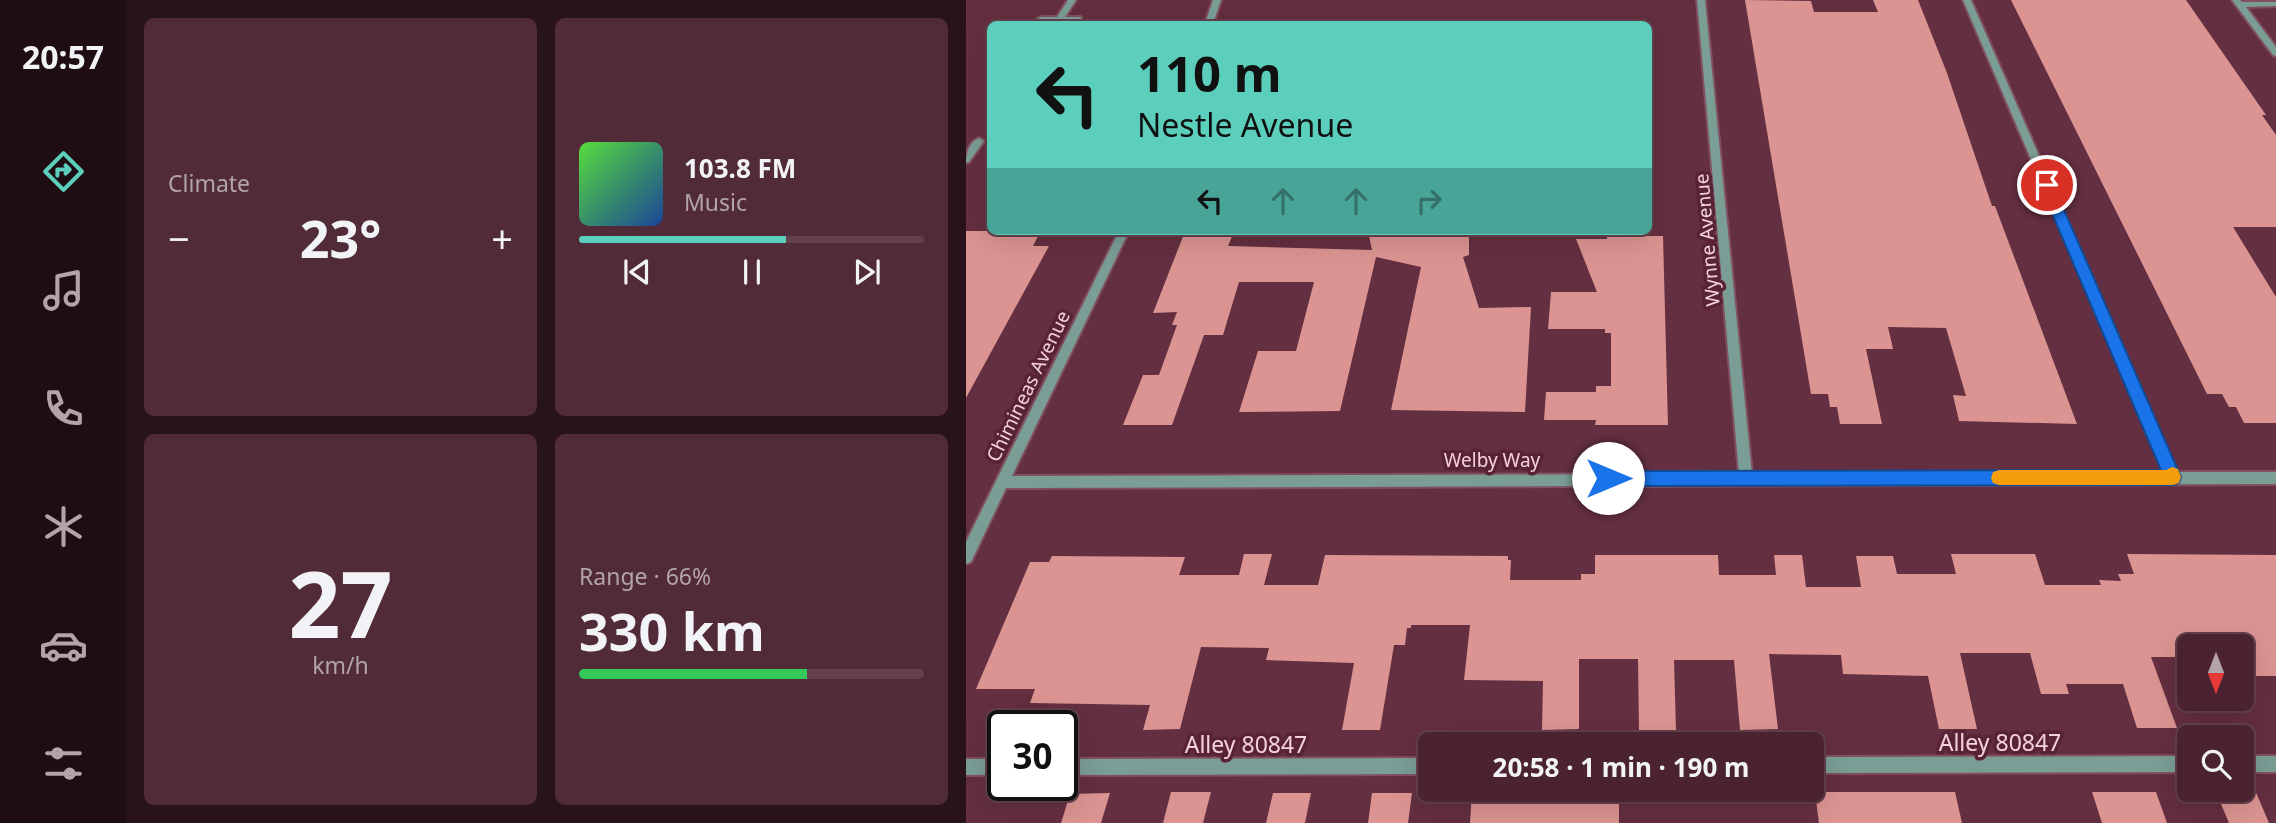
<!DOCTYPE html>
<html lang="en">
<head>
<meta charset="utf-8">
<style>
	body { margin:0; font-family:"Noto Sans",sans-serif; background:#522b38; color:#f1f3f6; height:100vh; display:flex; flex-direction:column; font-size:26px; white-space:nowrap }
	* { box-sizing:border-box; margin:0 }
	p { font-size:23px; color:#b2a4ab }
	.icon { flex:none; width:38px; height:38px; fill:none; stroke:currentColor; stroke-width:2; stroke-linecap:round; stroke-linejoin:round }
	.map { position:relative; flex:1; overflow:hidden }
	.sheet { display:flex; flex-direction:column; gap:18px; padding:18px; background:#29131a; width:840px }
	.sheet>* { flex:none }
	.banner { position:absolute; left:21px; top:21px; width:665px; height:214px; border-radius:10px; box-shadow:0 7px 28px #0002,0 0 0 2px #62404c; background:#5bcebc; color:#111; overflow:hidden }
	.needle { width:46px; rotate:180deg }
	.buttons { position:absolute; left:1211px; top:634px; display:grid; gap:14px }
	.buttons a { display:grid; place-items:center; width:77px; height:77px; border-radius:10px; background:#4b2330; box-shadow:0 7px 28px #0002,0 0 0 2px #62404c; font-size:35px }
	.speed { position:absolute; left:21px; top:710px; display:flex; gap:14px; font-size:35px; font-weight:700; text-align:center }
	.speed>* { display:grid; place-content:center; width:91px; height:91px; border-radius:50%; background:#4b2330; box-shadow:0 7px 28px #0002,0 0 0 2px #62404c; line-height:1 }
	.speed .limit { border:4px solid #111; border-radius:10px; background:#fff; color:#111 }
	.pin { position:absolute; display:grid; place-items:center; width:60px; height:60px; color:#fff; margin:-30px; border:4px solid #fff; border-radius:50%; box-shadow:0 2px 7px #0007 }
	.me { position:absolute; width:77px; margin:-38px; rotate:90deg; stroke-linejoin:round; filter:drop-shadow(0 0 5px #0008) }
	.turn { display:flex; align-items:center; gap:24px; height:147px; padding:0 35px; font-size:32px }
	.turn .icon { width:91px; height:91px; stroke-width:2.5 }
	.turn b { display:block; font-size:49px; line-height:60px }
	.lanes { display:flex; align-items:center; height:66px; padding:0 35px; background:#0003; justify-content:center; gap:35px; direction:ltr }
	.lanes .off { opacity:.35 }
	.big { font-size:52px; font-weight:700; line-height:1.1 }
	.sheet .widget { flex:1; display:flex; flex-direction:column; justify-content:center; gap:10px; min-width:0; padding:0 24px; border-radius:10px; background:#522b38 }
	.sheet .dial { align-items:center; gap:0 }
	.dial b { font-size:91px; line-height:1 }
	.song { display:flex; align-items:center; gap:21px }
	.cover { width:84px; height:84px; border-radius:10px; background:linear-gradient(135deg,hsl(110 70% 55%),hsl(220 70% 35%)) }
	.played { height:7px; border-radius:4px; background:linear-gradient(90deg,#5bcebc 60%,#62404c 60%) }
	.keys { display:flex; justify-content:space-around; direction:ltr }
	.heat { display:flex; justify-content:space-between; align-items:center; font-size:38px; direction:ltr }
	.charge { height:10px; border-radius:5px; background:linear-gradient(90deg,#34c759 66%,#62404c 0) }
	.sheet .tiles { flex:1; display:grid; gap:18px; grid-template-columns:repeat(2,1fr) }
	.trip { position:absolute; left:452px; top:732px; width:406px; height:70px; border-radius:10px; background:#4b2330; box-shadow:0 7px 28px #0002,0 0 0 2px #62404c; font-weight:700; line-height:70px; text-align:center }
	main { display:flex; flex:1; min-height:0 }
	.tabs { display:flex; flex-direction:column; width:126px; justify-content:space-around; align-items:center; background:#1e0e13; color:#b2a4ab }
	.tabs .icon { width:49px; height:49px }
	.tabs .selected { color:#5bcebc }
	.tabs b { font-size:32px; color:#f1f3f6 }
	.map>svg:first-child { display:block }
	.building { fill:#db9491 }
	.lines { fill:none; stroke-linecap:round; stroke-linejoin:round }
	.minor-casing { stroke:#81505f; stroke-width:4 }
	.minor { fill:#7a9d96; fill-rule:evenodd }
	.route { fill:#1a73e8; stroke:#114b97; stroke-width:2 }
	.slow { fill:#f59e0b }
	.labels { text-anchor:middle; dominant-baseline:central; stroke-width:7; stroke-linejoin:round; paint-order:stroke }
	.street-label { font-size:19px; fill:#f4d2da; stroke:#582435 }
	.near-street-label { font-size:23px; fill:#f4d2da; stroke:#582435 }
</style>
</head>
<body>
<main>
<nav class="tabs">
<b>20:57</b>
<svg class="icon selected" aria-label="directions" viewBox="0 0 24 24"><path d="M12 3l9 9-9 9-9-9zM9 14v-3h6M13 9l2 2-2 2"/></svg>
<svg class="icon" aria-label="music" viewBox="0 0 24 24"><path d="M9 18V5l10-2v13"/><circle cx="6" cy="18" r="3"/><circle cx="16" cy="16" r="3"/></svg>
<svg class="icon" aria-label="phone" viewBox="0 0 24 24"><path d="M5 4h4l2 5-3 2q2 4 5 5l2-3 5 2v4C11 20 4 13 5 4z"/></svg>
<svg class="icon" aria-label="climate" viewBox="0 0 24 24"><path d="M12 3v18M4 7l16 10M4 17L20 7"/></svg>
<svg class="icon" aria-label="car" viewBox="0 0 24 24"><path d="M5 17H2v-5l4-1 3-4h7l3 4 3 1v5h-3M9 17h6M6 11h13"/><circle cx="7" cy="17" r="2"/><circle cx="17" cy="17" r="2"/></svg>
<svg class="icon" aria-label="filters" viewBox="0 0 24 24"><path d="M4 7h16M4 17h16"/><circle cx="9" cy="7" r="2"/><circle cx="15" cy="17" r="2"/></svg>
</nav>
<section class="sheet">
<div class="tiles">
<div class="widget"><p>Climate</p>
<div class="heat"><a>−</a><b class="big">23°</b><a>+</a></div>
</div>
<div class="widget">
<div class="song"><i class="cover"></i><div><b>103.8 FM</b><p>Music</p></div></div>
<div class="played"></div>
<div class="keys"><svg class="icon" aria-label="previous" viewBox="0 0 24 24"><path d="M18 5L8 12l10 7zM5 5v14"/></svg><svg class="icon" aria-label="pause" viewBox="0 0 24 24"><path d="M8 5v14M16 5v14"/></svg><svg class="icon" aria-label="next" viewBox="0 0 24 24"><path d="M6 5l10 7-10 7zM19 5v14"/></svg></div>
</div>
<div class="widget dial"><b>27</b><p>km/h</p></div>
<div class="widget"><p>Range · 66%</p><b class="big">330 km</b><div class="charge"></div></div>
</div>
</section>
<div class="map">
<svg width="1310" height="823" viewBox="0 0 1310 823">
	<rect width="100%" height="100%" fill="#642f40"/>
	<g class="building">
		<polygon points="779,0 845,1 848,12 912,12 907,0 952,0 981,73 1026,206 1029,206 1111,424 993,421 987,395 1000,396 980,328 922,327 927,349 900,349 916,424 874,424 871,407 864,407 862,394 845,394"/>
		<polygon points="1045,0 1220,0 1300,115 1296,115 1310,135 1310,227 1267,227 1310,297 1310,423 1278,423 1270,407 1263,407 1256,394 1241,394"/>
		<polygon points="0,231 71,231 68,236 72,236 67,246 83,246 0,398"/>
		<polygon points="402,231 503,231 503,255 497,257 513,308 565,307 559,412 425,410 455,267 410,257 374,411 273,412 292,351 330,351 348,282 273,282 257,335 238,335 206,425 157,425 177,375 193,375 211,325 206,325 211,312 187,313 218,234 267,234 262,246 406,250"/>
		<polygon points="641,236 697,236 702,425 629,425 630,420 578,420 580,392 630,392 630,386 645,386 645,333 639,333 639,329 582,329 585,292 631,292 610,239 641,239"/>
		<polygon points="278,554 306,554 298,585 352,585 359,555 542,556 542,560 545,560 544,580 615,580 615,574 629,574 629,555 752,555 753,575 810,575 808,555 836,555 840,587 895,587 890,556 927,556 931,574 990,574 985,554 1069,554 1079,585 1135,585 1133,580 1155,581 1152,574 1168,574 1161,554 1310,555 1310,676 1276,676 1276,646 1223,646 1223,657 1185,657 1211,728 1171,728 1157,684 1100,684 1103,694 1075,694 1064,653 994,653 1011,729 973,729 962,676 877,674 875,655 803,654 812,729 774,730 768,660 708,660 710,730 673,730 672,659 613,659 613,729 576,730 577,681 498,680 504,625 445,625 445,628 441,628 439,645 428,645 414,730 376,730 388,663 300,660 303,648 235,647 214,729 177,730 184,705 64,703 69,689 10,689 64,562 83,562 86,556 219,557 213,575 273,575"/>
		<polygon points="562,789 653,789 653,823 504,823 506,792 562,792"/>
		<polygon points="1289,790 1303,823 1263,823 1250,792"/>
		<polygon points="205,792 245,792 237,823 197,823"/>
		<polygon points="849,792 989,792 996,823 853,823"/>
		<polygon points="1126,792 1190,792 1201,823 1136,823"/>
		<polygon points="144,793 135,823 95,823 104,794"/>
		<polygon points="307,793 345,793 339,823 300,823"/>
		<polygon points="406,793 446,793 442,823 402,823"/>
	</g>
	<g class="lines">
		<defs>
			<g id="minor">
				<polygon points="102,0 110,0 99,17 115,17 115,21 75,21 71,19 75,17 91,17"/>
				<polygon points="247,0 255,0 247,24 239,24"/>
				<polygon points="731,0 739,0 786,474 1199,473 997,0 1005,0 1211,472 1310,472 1310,484 40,488 5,562 0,564 0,542 153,231 163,231 46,476 773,474"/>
				<polygon points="1266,0 1274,0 1276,2 1310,2 1310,6 1280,7 1310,47 1310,56 1307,55"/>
				<path d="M13,138L18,141L3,162L0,163C0,153 3,142 13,138Z"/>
				<polygon points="1223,756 1223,772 845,773 845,757"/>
				<rect x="1276" y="756" width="34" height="16"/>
				<polygon points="464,758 464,774 96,775 96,759"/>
				<rect x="0" y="759" width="37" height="16"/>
			</g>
		</defs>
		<use href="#minor" class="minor-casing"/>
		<use href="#minor" class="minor"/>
	</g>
	<polygon class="route" points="1081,180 1087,185 1215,477 1213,483 1207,485 642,486 636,484 634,478 636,473 642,471 1195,470 1074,185"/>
	<polygon class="slow" points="1206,467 1212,469 1215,477 1213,483 1207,485 1033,485 1027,483 1025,478 1027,472 1033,470 1200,470"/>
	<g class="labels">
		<g class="street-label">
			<text transform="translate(741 240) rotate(-95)">Wynne Avenue</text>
			<text transform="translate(62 386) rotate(-64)">Chimineas Avenue</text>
			<text x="526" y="460">Welby Way</text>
		</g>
		<g class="near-street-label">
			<text x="1034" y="742">Alley 80847</text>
			<text x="280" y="744">Alley 80847</text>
		</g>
	</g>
</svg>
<div class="buttons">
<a><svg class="needle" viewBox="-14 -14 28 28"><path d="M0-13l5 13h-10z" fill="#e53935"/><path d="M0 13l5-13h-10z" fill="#b2a4ab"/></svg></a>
<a><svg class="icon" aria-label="search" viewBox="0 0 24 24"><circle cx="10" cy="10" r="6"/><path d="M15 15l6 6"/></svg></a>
</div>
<div class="speed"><div class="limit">30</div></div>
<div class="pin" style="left:1081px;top:185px;background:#d93025"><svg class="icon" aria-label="arrive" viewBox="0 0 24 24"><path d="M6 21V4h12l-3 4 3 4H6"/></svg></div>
<svg class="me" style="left:642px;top:478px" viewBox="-20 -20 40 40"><circle r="19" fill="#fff"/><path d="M0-13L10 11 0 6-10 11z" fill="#1a73e8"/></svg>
<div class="trip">20:58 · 1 min · 190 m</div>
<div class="banner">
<div class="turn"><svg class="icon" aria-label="left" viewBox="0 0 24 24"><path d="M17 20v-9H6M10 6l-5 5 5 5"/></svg><div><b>110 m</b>Nestle Avenue</div></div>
<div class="lanes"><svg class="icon" aria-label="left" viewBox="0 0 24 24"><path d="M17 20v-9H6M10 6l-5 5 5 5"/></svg><svg class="icon off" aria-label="ahead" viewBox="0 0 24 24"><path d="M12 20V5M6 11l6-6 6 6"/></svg><svg class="icon off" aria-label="ahead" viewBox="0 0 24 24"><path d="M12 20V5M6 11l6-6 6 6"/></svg><svg class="icon off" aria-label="right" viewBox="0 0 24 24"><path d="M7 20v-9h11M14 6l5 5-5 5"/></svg></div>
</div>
</div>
</main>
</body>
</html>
